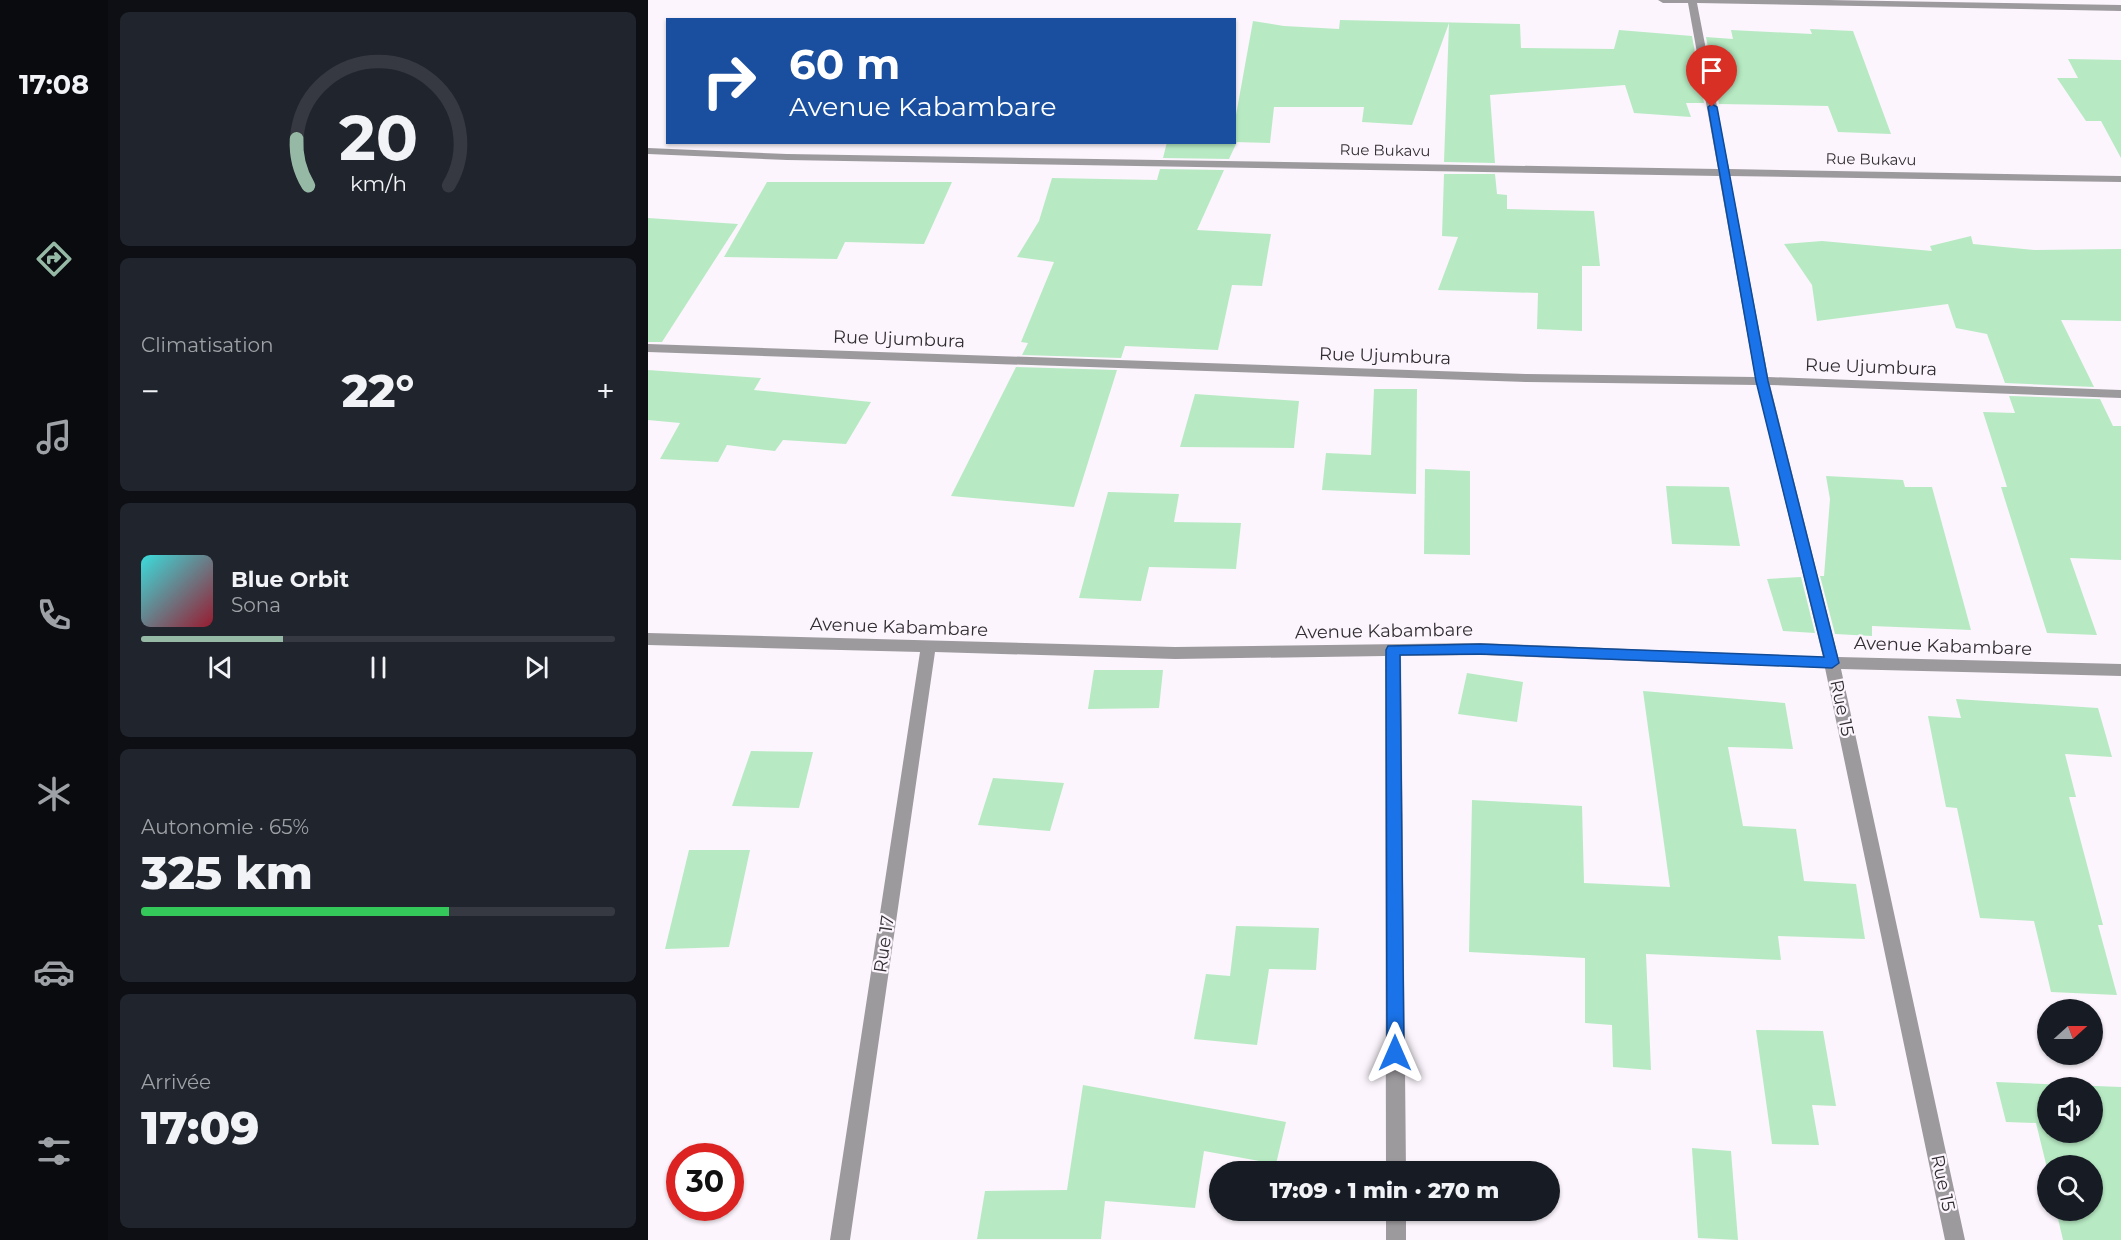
<!DOCTYPE html>
<html lang="fr">
<head>
<meta charset="utf-8">
<style>
	body { margin:0; font-family:Montserrat,sans-serif; background:#20242c; color:#f1f3f6; height:100vh; display:flex; flex-direction:column; font-size:22px; white-space:nowrap }
	* { box-sizing:border-box; margin:0 }
	p { font-size:20px; color:#9ea1a6 }
	.icon { flex:none; width:33px; height:33px; fill:none; stroke:currentColor; stroke-width:2; stroke-linecap:round; stroke-linejoin:round }
	.map { position:relative; flex:1; overflow:hidden }
	.side { display:flex; flex-direction:column; gap:12px; padding:12px; background:#0d0f14; width:540px }
	.side>* { flex:none }
	.top-card { position:absolute; left:18px; top:18px; width:570px; height:126px; border-radius:0px; box-shadow:0 2px 4px #0004; background:#1a4fa0; color:#fff; overflow:hidden }
	.needle { width:39px; rotate:69deg }
	.fabs { position:absolute; left:1389px; top:999px; display:grid; gap:12px }
	.fabs a { display:grid; place-items:center; width:66px; height:66px; border-radius:50%; background:#171b24; box-shadow:0 2px 4px #0004; font-size:30px }
	.speed { position:absolute; left:18px; top:1143px; display:flex; gap:12px; font-size:30px; font-weight:700; text-align:center }
	.speed>* { display:grid; place-content:center; width:78px; height:78px; border-radius:50%; background:#171b24; box-shadow:0 2px 4px #0004; line-height:1 }
	.speed .limit { border:9px solid #d22; background:#fff; color:#111 }
	.pin { position:absolute; display:grid; place-items:center; width:51px; height:51px; color:#fff; margin:-62px -26px; border-radius:50% 50% 50% 0; rotate:-45deg; box-shadow:0 0 6px #0007 }
	.pin .icon { rotate:45deg }
	.me { position:absolute; width:66px; margin:-33px; rotate:0deg; stroke-linejoin:round; filter:drop-shadow(0 0 4px #0008) }
	.turn { display:flex; align-items:center; gap:21px; height:126px; padding:0 24px; font-size:27px }
	.turn .icon { width:78px; height:78px; stroke-width:2.5 }
	.turn b { display:block; font-size:42px; line-height:51px }
	.big { font-size:45px; font-weight:800; line-height:1.1 }
	.side .widget { flex:1; display:flex; flex-direction:column; justify-content:center; gap:9px; min-width:0; padding:0 21px; border-radius:9px; background:#20242c }
	.side .dial { align-items:center; gap:0 }
	.dial svg { height:156px; overflow:visible; fill:none; stroke:#363941; stroke-width:7; stroke-linecap:round; text-anchor:middle }
	.dial text { fill:#f1f3f6; stroke:none }
	.song { display:flex; align-items:center; gap:18px }
	.cover { width:72px; height:72px; border-radius:9px; background:linear-gradient(135deg,hsl(180 70% 55%),hsl(350 70% 35%)) }
	.played { height:6px; border-radius:3px; background:linear-gradient(90deg,#96b9a5 30%,#363941 30%) }
	.keys { display:flex; justify-content:space-around; direction:ltr }
	.heat { display:flex; justify-content:space-between; align-items:center; font-size:33px; direction:ltr }
	.charge { height:9px; border-radius:4px; background:linear-gradient(90deg,#34c759 65%,#363941 0) }
	.trip { position:absolute; left:561px; top:1161px; width:351px; height:60px; border-radius:30px; background:#171b24; box-shadow:0 2px 4px #0004; font-weight:800; line-height:60px; text-align:center }
	main { display:flex; flex:1; min-height:0 }
	.tab-bar { display:flex; flex-direction:column; width:108px; justify-content:space-around; align-items:center; background:#090b0e; color:#9ea1a6 }
	.tab-bar .icon { width:42px; height:42px }
	.tab-bar .active { color:#96b9a5 }
	.tab-bar b { font-size:27px; color:#f1f3f6 }
	.map>svg:first-child { display:block }
	.building { fill:#b7eac3; fill-rule:evenodd }
	.lines { fill:none; stroke-linecap:round; stroke-linejoin:round }
	.minor { fill:#9d9a9e; fill-rule:evenodd }
	.route { fill:#1a73e8; stroke:#114b97; stroke-width:1.5 }
	.labels { text-anchor:middle; dominant-baseline:central; stroke-width:4.5; stroke-linejoin:round; paint-order:stroke }
	.far-street-label { font-size:15px; fill:#312e31; stroke:#fcf5fd }
	.street-label { font-size:18px; fill:#312e31; stroke:#fcf5fd }
</style>
</head>
<body>
<main>
<nav class="tab-bar">
<b>17:08</b>
<svg class="icon active" aria-label="directions" viewBox="0 0 24 24"><path d="M12 3l9 9-9 9-9-9zM9 14v-3h6M13 9l2 2-2 2"/></svg>
<svg class="icon" aria-label="music" viewBox="0 0 24 24"><path d="M9 18V5l10-2v13"/><circle cx="6" cy="18" r="3"/><circle cx="16" cy="16" r="3"/></svg>
<svg class="icon" aria-label="phone" viewBox="0 0 24 24"><path d="M5 4h4l2 5-3 2q2 4 5 5l2-3 5 2v4C11 20 4 13 5 4z"/></svg>
<svg class="icon" aria-label="climate" viewBox="0 0 24 24"><path d="M12 3v18M4 7l16 10M4 17L20 7"/></svg>
<svg class="icon" aria-label="car" viewBox="0 0 24 24"><path d="M5 17H2v-5l4-1 3-4h7l3 4 3 1v5h-3M9 17h6M6 11h13"/><circle cx="7" cy="17" r="2"/><circle cx="17" cy="17" r="2"/></svg>
<svg class="icon" aria-label="filters" viewBox="0 0 24 24"><path d="M4 7h16M4 17h16"/><circle cx="9" cy="7" r="2"/><circle cx="15" cy="17" r="2"/></svg>
</nav>
<section class="side">
<div class="widget dial"><svg viewBox="0 0 100 80">
<path d="M14 69A42 42 0 1 1 86 69"/>
<path d="M14 69A42 42 0 0 1 8 45" stroke="#96b9a5"/>
<text x="50" y="56" font-size="32" font-weight="700">20</text>
<text x="50" y="72" font-size="11">km/h</text>
</svg></div>
<div class="widget"><p>Climatisation</p>
<div class="heat"><a>−</a><b class="big">22°</b><a>+</a></div>
</div>
<div class="widget">
<div class="song"><i class="cover"></i><div><b>Blue Orbit</b><p>Sona</p></div></div>
<div class="played"></div>
<div class="keys"><svg class="icon" aria-label="previous" viewBox="0 0 24 24"><path d="M18 5L8 12l10 7zM5 5v14"/></svg><svg class="icon" aria-label="pause" viewBox="0 0 24 24"><path d="M8 5v14M16 5v14"/></svg><svg class="icon" aria-label="next" viewBox="0 0 24 24"><path d="M6 5l10 7-10 7zM19 5v14"/></svg></div>
</div>
<div class="widget"><p>Autonomie · 65%</p><b class="big">325 km</b><div class="charge"></div></div>
<div class="widget"><p>Arrivée</p><b class="big">17:09</b></div>
</section>
<div class="map">
<svg width="1473" height="1240" viewBox="0 0 1473 1240">
	<rect width="100%" height="100%" fill="#fcf5fd"/>
	<g class="building">
		<polygon points="692,20 872,24 873,48 966,49 971,30 1044,36 1056,103 1038,103 1043,117 986,113 977,85 842,95 847,163 796,162 801,23 764,125 714,122 716,107 626,107 622,143 586,142 586,126 605,21 636,26 691,29"/>
		<polygon points="1162,29 1205,31 1243,134 1190,132 1180,106 1071,104 1058,37 1085,39 1083,30 1164,34"/>
		<polygon points="1420,59 1473,60 1473,158 1453,121 1438,121 1409,78 1430,78"/>
		<polygon points="519,142 589,142 581,159 515,158"/>
		<polygon points="512,169 576,170 549,230 623,234 614,286 584,285 570,350 477,346 473,358 374,355 380,343 373,342 406,262 369,257 391,221 404,178 509,180"/>
		<polygon points="796,174 847,174 849,194 859,195 859,209 946,211 952,266 934,266 934,331 889,329 890,293 790,290 810,237 794,236"/>
		<polygon points="119,182 304,182 276,244 197,242 189,259 76,257"/>
		<polygon points="0,218 90,224 14,342 0,342"/>
		<polygon points="1323,236 1325,244 1387,250 1473,249 1473,321 1413,320 1446,387 1357,383 1339,334 1308,328 1300,304 1169,321 1164,285 1136,244 1174,241 1284,251 1282,246"/>
		<polygon points="368,367 469,370 426,507 303,496"/>
		<polygon points="0,370 113,378 106,390 223,402 198,444 135,440 127,451 79,445 70,462 12,459 32,423 0,420"/>
		<polygon points="726,389 769,389 768,494 674,490 678,453 723,455"/>
		<polygon points="547,394 651,401 646,448 532,447"/>
		<polygon points="1361,396 1452,399 1465,426 1473,426 1473,560 1422,558 1449,635 1399,633 1353,487 1359,487 1335,412 1367,413"/>
		<polygon points="777,469 822,471 822,555 776,554"/>
		<polygon points="1178,476 1255,480 1257,487 1284,487 1323,630 1224,626 1224,636 1187,634 1172,576 1176,576 1182,499"/>
		<polygon points="1018,486 1081,487 1092,546 1024,544"/>
		<polygon points="460,492 531,494 526,522 593,523 588,569 501,567 493,601 431,598"/>
		<polygon points="1153,577 1167,633 1135,631 1119,579"/>
		<polygon points="446,670 515,670 511,708 440,709"/>
		<polygon points="819,673 875,682 869,722 810,714"/>
		<polygon points="995,691 1137,703 1145,749 1080,747 1095,826 1148,829 1156,881 1208,884 1217,939 1130,936 1133,960 998,954 1003,1070 965,1067 964,1025 937,1023 937,958 821,952 824,800 934,806 936,883 1022,887"/>
		<polygon points="1308,699 1450,708 1464,757 1417,754 1428,797 1421,797 1455,925 1450,925 1469,995 1403,992 1386,921 1332,918 1309,808 1298,807 1280,716 1313,718"/>
		<polygon points="103,751 165,752 151,808 84,806"/>
		<polygon points="345,778 416,783 402,831 330,825"/>
		<polygon points="41,850 102,850 81,947 17,949"/>
		<polygon points="588,926 671,928 668,970 621,969 609,1045 546,1039 558,974 582,976"/>
		<polygon points="1108,1030 1175,1031 1188,1106 1164,1105 1171,1145 1124,1144"/>
		<path d="M1348,1082L1473,1087V1240H1415L1408,1210H1444V1166H1400V1172L1388,1123L1358,1122ZM1400,1088H1444V1132H1400Z"/>
		<polygon points="435,1085 638,1122 628,1164 556,1151 547,1208 457,1201 453,1239 329,1239 337,1191 419,1190"/>
		<polygon points="1044,1148 1083,1151 1090,1240 1050,1238"/>
	</g>
	<g class="lines">
		<g class="minor">
			<polygon points="1010,0 1180,0 1473,5 1473,11 1049,3 1081,169 1473,176 1473,182 1082,176 1120,377 1473,390 1473,398 1122,385 1190,657 1473,664 1473,676 1193,669 1317,1240 1297,1240 1177,668 832,655 753,656 758,1172 738,1172 737,656 527,659 287,652 202,1240 182,1240 272,652 0,645 0,633 527,647 832,643 1175,657 1109,385 879,382 0,352 0,344 879,374 1107,377 1071,176 139,160 0,154 0,148 139,154 1070,169 1040,3 1015,3"/>
			<rect x="738" y="1210" width="20" height="30"/>
		</g>
	</g>
	<polygon class="route" points="1064,104 1069,107 1120,381 1191,663 1184,668 832,654 752,655 756,1053 753,1058 747,1061 741,1058 739,1053 738,650 740,646 832,644 1176,657 1108,381 1060,107"/>
	<g class="labels">
		<g class="far-street-label">
			<text transform="translate(737 150) rotate(1)">Rue Bukavu</text>
			<text transform="translate(1223 159) rotate(1)">Rue Bukavu</text>
		</g>
		<g class="street-label">
			<text transform="translate(251 339) rotate(2)">Rue Ujumbura</text>
			<text transform="translate(737 356) rotate(2)">Rue Ujumbura</text>
			<text transform="translate(1223 367) rotate(2)">Rue Ujumbura</text>
			<text transform="translate(251 627) rotate(2)">Avenue Kabambare</text>
			<text transform="translate(736 631) rotate(-1)">Avenue Kabambare</text>
			<text transform="translate(1295 646) rotate(2)">Avenue Kabambare</text>
			<text transform="translate(1194 708) rotate(78)">Rue 15</text>
			<text transform="translate(236 944) rotate(-82)">Rue 17</text>
			<text transform="translate(1295 1183) rotate(78)">Rue 15</text>
		</g>
	</g>
</svg>
<div class="fabs">
<a><svg class="needle" viewBox="-14 -14 28 28"><path d="M0-13l5 13h-10z" fill="#e53935"/><path d="M0 13l5-13h-10z" fill="#9ea1a6"/></svg></a>
<a><svg class="icon" aria-label="sound" viewBox="0 0 24 24"><path d="M4 9h4l5-4v14l-5-4H4zM17 9q2 3 0 6"/></svg></a>
<a><svg class="icon" aria-label="search" viewBox="0 0 24 24"><circle cx="10" cy="10" r="6"/><path d="M15 15l6 6"/></svg></a>
</div>
<div class="speed"><div class="limit">30</div></div>
<div class="pin" style="left:1064px;top:107px;background:#d93025"><svg class="icon" aria-label="arrive" viewBox="0 0 24 24"><path d="M6 21V4h12l-3 4 3 4H6"/></svg></div>
<svg class="me" style="left:747px;top:1053px" viewBox="-20 -20 40 40"><path d="M0-17L14 15 0 8-14 15z" fill="#1a73e8" stroke="#fff" stroke-width="4"/></svg>
<div class="trip">17:09 · 1 min · 270 m</div>
<div class="top-card">
<div class="turn"><svg class="icon" aria-label="right" viewBox="0 0 24 24"><path d="M7 20v-9h11M14 6l5 5-5 5"/></svg><div><b>60 m</b>Avenue Kabambare</div></div>
</div>
</div>
</main>
</body>
</html>
